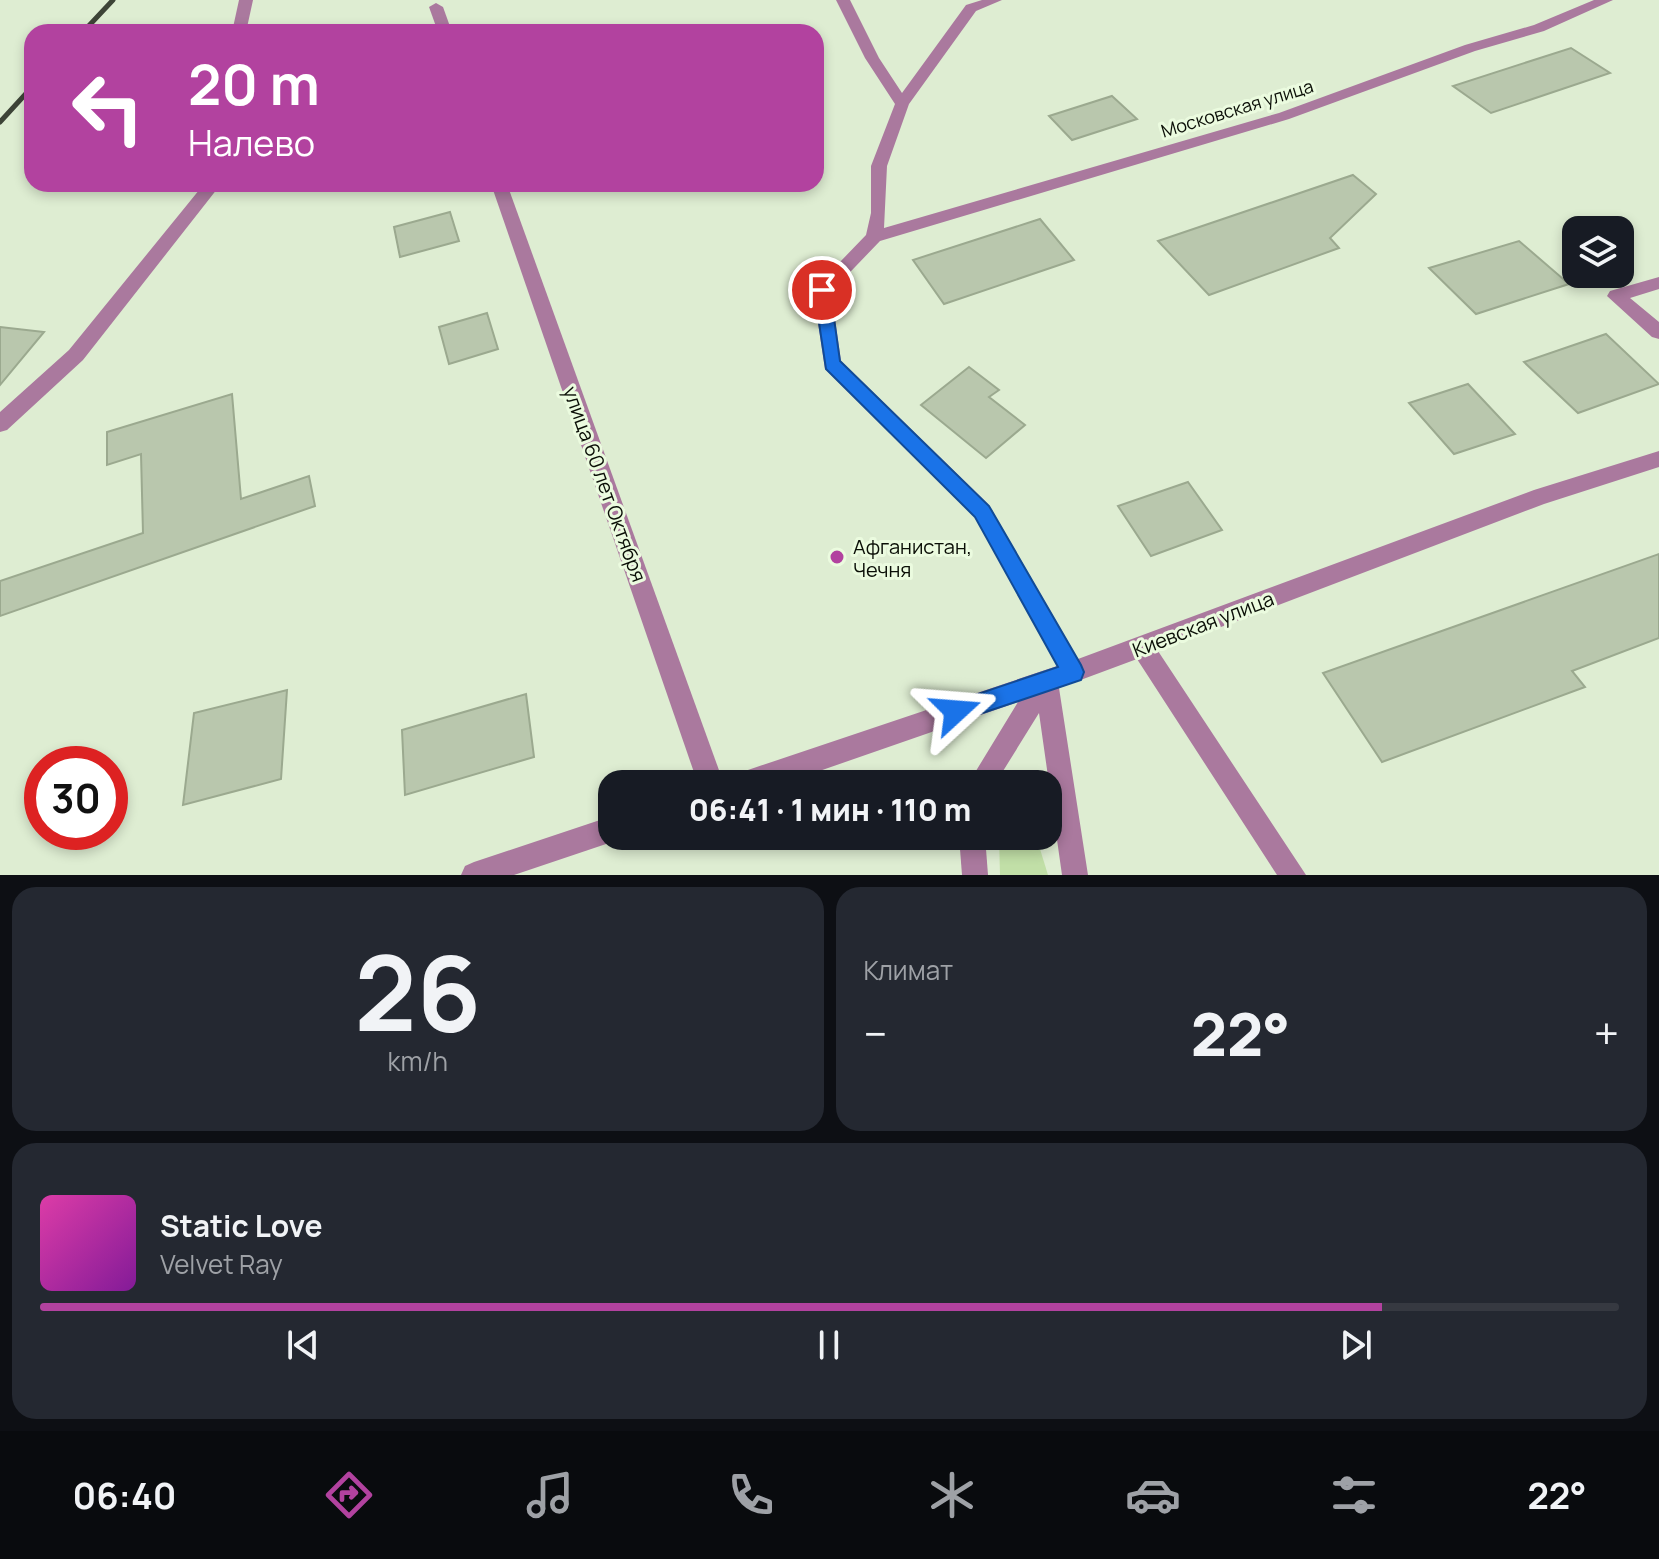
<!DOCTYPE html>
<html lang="ru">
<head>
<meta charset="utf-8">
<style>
	body { margin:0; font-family:Manrope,sans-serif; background:#242831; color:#f1f3f6; height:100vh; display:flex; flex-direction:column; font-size:30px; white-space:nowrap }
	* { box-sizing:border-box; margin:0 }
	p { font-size:26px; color:#9ea1a6 }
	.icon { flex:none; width:44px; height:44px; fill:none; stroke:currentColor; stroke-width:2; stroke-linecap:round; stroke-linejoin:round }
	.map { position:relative; height:875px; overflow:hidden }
	.sheet { display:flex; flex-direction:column; gap:12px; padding:12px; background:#0d0f14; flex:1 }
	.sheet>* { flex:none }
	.banner { position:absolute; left:24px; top:24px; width:800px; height:168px; border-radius:24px; box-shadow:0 4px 12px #0003; background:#b2429f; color:#fff; overflow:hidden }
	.buttons { position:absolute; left:1562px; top:216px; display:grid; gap:16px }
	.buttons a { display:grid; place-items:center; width:72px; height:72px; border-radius:16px; background:#171b24; box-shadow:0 4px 12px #0003; font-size:40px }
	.speed { position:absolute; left:24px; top:746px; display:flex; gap:16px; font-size:40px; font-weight:700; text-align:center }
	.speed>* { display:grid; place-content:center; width:104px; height:104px; border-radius:50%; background:#171b24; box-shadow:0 4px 12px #0003; line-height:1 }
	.speed .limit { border:12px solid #d22; background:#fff; color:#111 }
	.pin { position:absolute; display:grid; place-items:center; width:68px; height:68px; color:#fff; margin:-34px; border:4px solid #fff; border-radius:50%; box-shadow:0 2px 8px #0007 }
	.me { position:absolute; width:88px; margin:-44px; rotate:71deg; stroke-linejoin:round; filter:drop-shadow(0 0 6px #0008) }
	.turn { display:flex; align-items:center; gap:28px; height:168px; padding:0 32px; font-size:36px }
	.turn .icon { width:104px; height:104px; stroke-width:2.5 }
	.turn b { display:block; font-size:56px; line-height:68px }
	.big { font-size:60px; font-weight:800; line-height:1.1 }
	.sheet .tile { flex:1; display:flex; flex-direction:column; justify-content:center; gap:12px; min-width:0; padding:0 28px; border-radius:24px; background:#242831 }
	.sheet .dial { align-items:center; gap:0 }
	.dial b { font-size:104px; line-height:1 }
	.song { display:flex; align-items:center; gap:24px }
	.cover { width:96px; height:96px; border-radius:12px; background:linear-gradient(135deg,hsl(320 70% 55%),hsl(290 70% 35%)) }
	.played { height:8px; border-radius:4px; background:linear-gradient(90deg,#b2429f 85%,#363941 85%) }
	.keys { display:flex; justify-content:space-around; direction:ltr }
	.heat { display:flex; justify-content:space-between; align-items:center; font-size:44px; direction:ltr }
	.sheet .tiles { flex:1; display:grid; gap:12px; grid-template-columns:1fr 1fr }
	.tile:last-child { grid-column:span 2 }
	.trip { position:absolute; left:598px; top:770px; width:464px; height:80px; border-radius:24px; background:#171b24; box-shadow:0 4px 12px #0003; font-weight:800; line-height:80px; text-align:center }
	.dock { display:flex; height:128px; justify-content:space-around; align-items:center; background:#090b0e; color:#9ea1a6 }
	.dock .icon { width:56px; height:56px }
	.dock .selected { color:#b2429f }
	.dock b { font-size:36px; color:#f1f3f6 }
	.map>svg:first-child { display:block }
	.green { fill:#c1dfa7 }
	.building { fill:#b9c7ad; stroke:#9ba98f; stroke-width:2 }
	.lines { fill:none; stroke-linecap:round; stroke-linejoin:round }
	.minor { fill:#aa799e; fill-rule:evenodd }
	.rail { stroke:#3d4437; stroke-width:5 }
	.route { fill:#1a73e8; stroke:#114b97; stroke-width:2 }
	.poi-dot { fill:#b2429f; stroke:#ebfbdf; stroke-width:3 }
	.labels { text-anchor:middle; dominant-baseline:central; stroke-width:6; stroke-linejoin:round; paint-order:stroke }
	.far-street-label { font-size:18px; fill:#0a0e06; stroke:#ebfbdf }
	.street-label { font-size:20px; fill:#0a0e06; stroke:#ebfbdf }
	.poi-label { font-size:20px; fill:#0a0e06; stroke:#ebfbdf; text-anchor:start }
</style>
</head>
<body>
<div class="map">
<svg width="1659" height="875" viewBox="0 0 1659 875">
	<rect width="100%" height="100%" fill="#deedd2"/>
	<polygon class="green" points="999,836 1036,836 1048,875 1000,875"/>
	<g class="building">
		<polygon points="1571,48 1610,73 1491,113 1453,86"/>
		<polygon points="1112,96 1137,119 1072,140 1049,116"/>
		<polygon points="1353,175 1376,194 1330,238 1339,248 1209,295 1158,241"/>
		<polygon points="450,212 459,241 400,257 394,227"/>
		<polygon points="1040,219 1074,260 944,304 913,260"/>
		<polygon points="1519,241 1569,284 1476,314 1429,268"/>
		<polygon points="487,313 498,349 449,364 439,327"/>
		<polygon points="0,327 44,332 0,385"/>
		<polygon points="1606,334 1659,384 1578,413 1524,362"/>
		<polygon points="969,367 999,390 989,397 1025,425 986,458 921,405"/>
		<polygon points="1468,384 1515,434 1454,454 1409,403"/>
		<polygon points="232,394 241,499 309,476 315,506 0,616 0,581 143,533 141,454 107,465 107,432"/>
		<polygon points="1188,482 1222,530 1151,556 1118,506"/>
		<polygon points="1659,554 1659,638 1572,671 1585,687 1382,762 1323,673"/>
		<polygon points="287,690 281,779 183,805 194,713"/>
		<polygon points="526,694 534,757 405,795 402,730"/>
	</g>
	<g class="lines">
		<g class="minor">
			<polygon points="239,0 253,0 246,32 232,32"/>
			<polygon points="836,0 850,0 879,58 902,93 966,5 982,0 1002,0 976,11 909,104 887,166 884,228 1279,113 1465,45 1534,25 1594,0 1613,0 1544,31 1475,51 1289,119 880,241 831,292 841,361 989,505 1078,659 1534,490 1659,451 1659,467 1544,504 1158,651 1306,875 1277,875 1137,659 1059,688 1088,875 1062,875 1039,713 995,784 968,784 1018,702 782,784 732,784 736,775 745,771 1057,666 975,517 825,369 813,290 866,235 871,213 871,166 895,104 865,58"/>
			<polygon points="436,3 443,7 452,32 438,32 429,7"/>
			<polygon points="204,184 221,184 83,360 7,430 0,432 0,412 69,350"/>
			<polygon points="491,184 507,184 724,784 698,784"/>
			<polygon points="1659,277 1659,289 1630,298 1659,322 1659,339 1652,337 1607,296 1610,291"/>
			<polygon points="612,816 612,836 622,836 612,842 514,875 461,875 465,866 474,862"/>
			<polygon points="959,836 985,836 988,875 962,875"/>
		</g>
		<g class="rail">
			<polyline points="83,32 113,0"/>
			<polyline points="0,122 32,87"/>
		</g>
	</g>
	<polygon class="route" points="822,284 830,290 840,361 989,506 1081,665 1084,672 1081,680 956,722 948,719 945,711 948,704 1058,667 975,517 826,369 814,290"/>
	<circle class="poi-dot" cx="837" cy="557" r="8"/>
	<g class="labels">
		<g class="far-street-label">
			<text transform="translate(1237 108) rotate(-17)">Московская улица</text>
		</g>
		<g class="street-label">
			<text transform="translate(605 484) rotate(70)">улица 60 лет Октября</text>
			<text transform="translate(1203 624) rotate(-21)">Киевская улица</text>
		</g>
		<g class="poi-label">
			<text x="853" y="546">Афганистан,<tspan x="853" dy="23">Чечня</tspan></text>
		</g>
	</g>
</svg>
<div class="buttons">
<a><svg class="icon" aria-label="layers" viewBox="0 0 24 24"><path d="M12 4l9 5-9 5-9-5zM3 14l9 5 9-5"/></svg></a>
</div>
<div class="speed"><div class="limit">30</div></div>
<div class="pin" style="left:822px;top:290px;background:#d93025"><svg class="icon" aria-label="arrive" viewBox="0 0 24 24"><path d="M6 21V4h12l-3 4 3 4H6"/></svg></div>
<svg class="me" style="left:956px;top:711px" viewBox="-20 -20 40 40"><path d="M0-17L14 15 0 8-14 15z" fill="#1a73e8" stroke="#fff" stroke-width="4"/></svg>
<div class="trip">06:41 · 1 мин · 110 m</div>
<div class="banner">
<div class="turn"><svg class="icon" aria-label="left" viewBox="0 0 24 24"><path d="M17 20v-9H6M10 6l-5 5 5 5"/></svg><div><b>20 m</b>Налево</div></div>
</div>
</div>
<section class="sheet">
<div class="tiles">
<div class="tile dial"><b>26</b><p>km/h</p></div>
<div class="tile"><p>Климат</p>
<div class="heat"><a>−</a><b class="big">22°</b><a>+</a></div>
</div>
<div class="tile">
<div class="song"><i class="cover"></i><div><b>Static Love</b><p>Velvet Ray</p></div></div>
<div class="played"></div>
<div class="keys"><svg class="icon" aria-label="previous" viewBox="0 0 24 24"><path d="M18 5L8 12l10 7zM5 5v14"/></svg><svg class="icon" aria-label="pause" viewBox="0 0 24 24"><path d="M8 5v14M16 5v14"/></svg><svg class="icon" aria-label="next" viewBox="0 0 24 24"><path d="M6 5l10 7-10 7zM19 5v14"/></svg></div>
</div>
</div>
</section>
<nav class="dock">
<b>06:40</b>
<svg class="icon selected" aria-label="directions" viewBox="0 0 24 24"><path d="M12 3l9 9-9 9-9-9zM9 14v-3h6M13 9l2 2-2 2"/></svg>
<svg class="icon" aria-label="music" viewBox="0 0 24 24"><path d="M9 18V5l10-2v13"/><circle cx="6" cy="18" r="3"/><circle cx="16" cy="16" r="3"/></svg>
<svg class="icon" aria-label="phone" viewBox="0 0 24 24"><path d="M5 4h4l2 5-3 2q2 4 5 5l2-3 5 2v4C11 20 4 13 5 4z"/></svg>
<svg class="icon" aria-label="climate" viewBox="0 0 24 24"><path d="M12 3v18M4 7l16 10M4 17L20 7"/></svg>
<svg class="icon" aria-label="car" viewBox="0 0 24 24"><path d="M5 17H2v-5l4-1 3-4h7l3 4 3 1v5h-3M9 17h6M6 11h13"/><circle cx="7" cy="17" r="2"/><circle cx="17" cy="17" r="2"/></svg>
<svg class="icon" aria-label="filters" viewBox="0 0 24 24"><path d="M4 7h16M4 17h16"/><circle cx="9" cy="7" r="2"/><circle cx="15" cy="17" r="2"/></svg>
<b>22°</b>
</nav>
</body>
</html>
